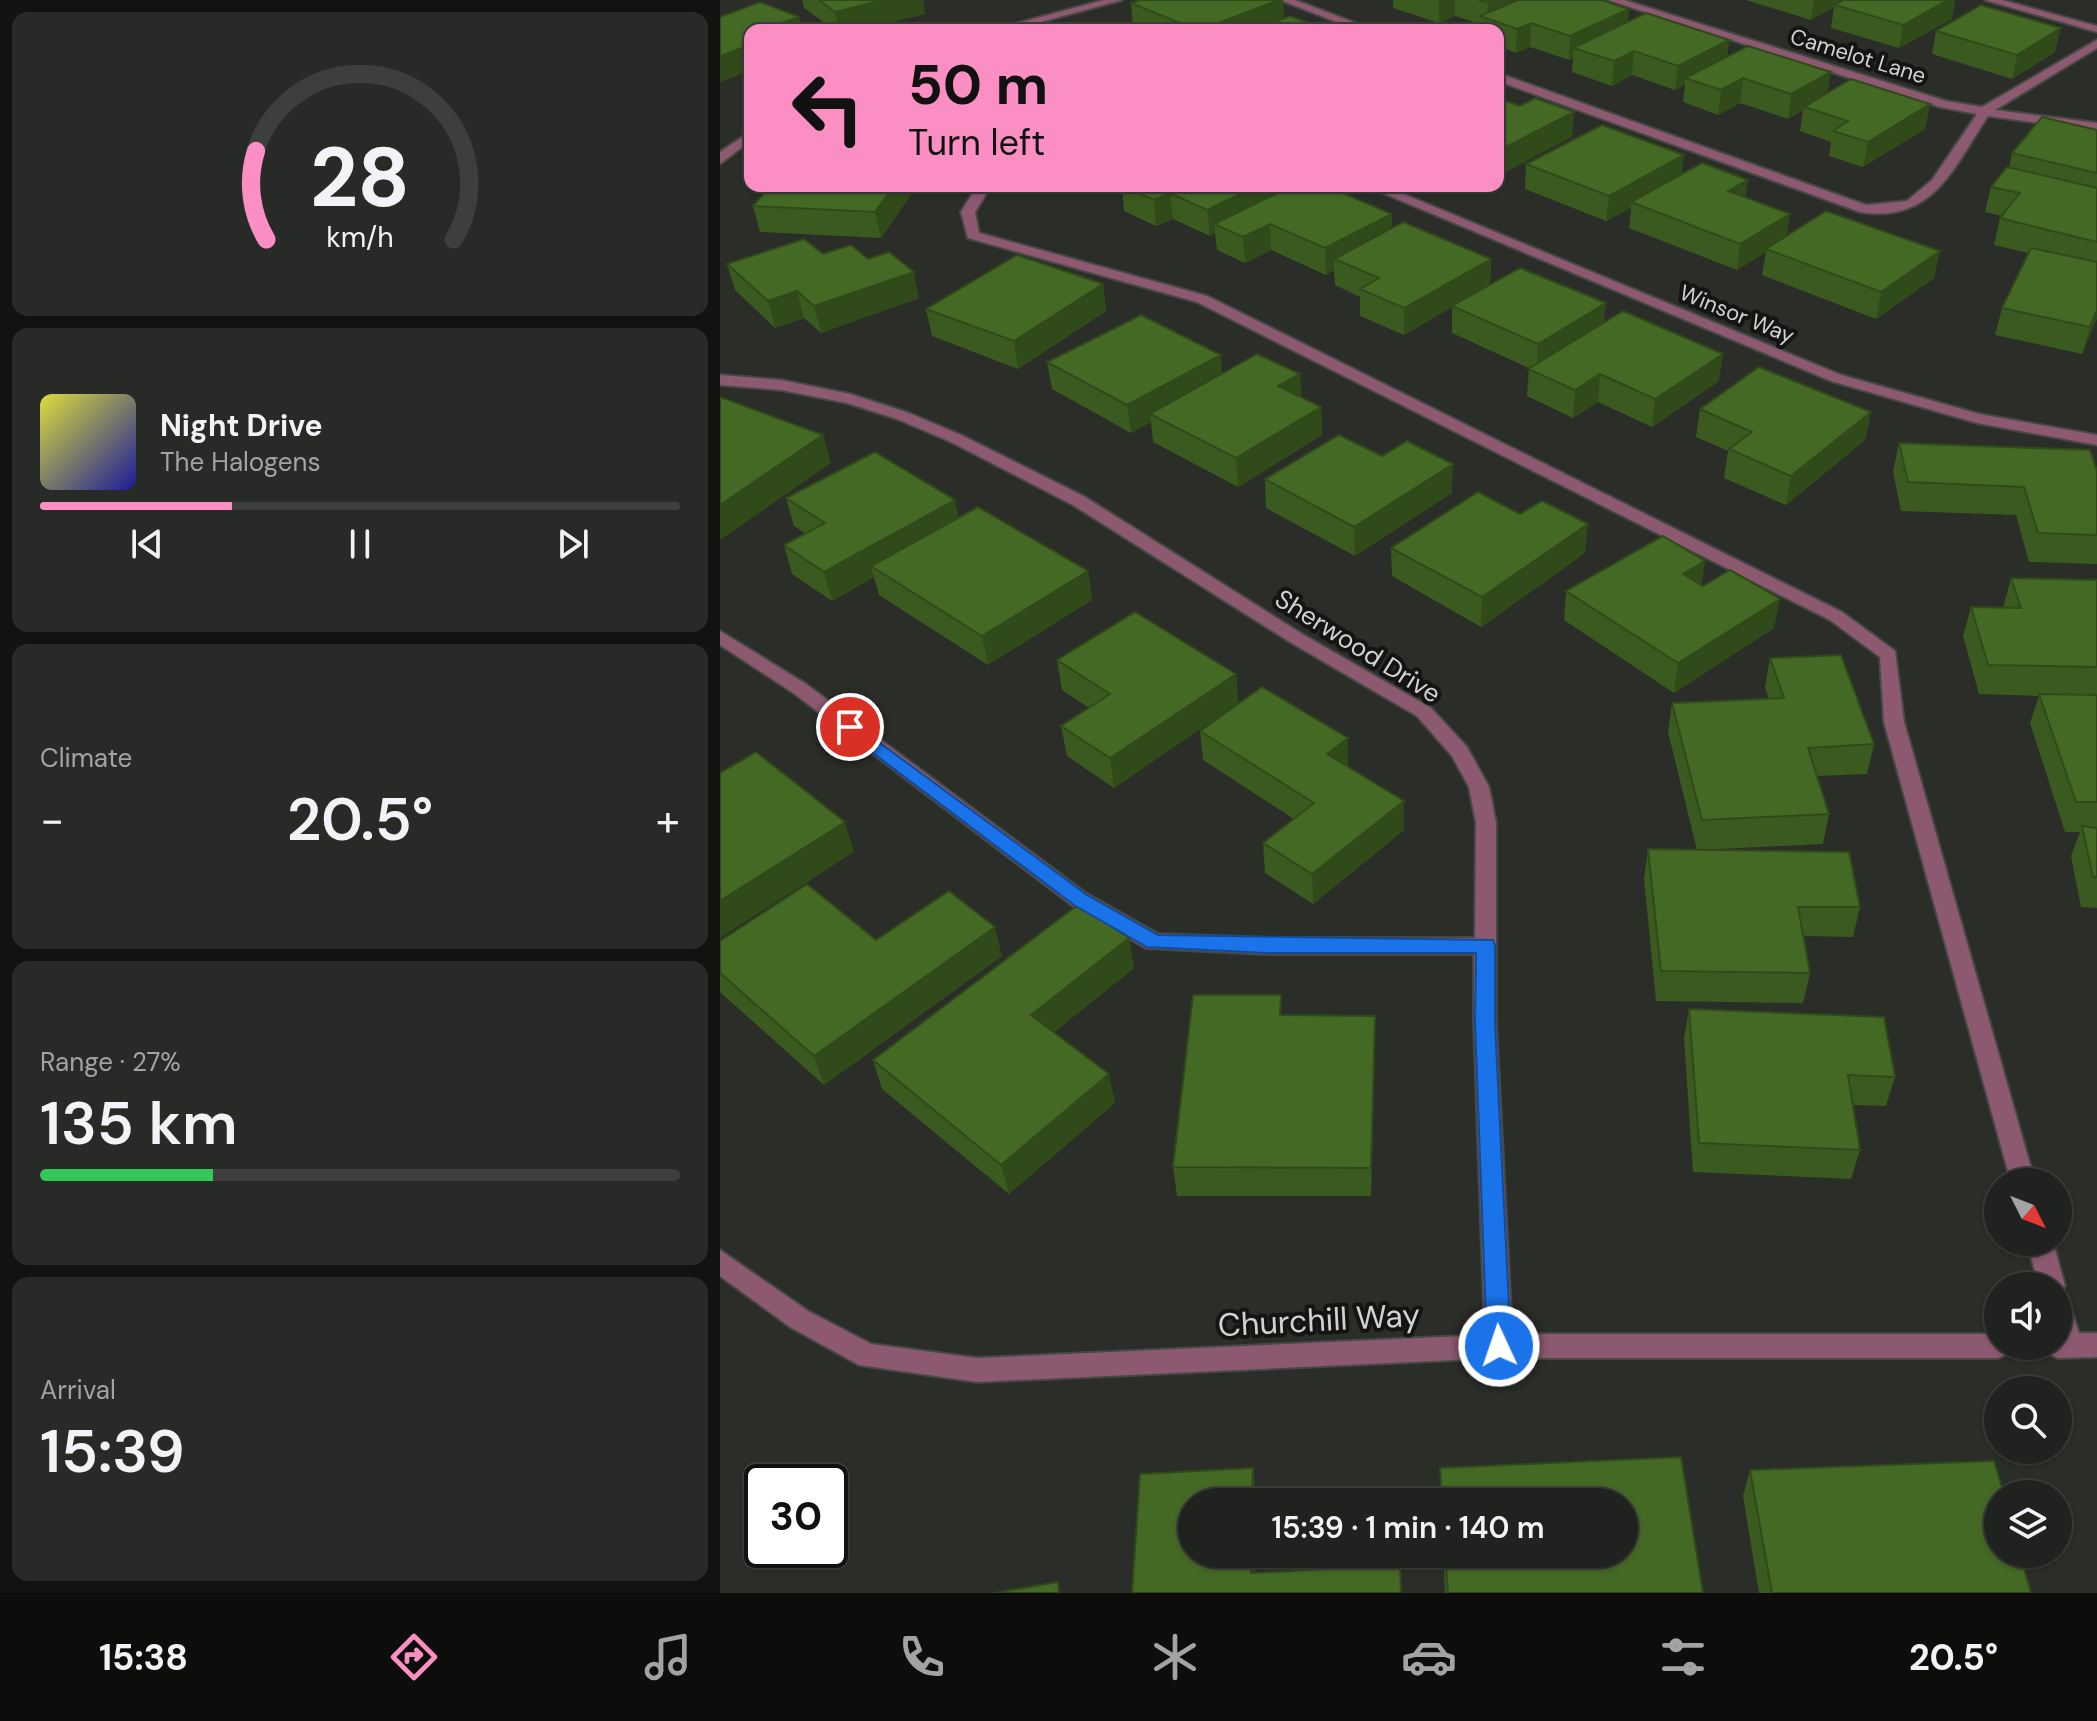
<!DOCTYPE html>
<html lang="en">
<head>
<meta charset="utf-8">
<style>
	body { margin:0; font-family:"DM Sans",sans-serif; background:#282a28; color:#f1f3f6; height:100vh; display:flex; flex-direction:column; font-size:30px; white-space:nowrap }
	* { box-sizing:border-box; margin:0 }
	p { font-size:26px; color:#a2a4a4 }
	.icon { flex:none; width:44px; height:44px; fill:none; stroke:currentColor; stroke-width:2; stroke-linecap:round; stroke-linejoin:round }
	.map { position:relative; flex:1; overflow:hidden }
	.sheet { display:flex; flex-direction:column; gap:12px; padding:12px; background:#121311; width:720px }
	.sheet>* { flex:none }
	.hud { position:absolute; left:24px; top:24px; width:760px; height:168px; border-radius:16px; box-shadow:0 2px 6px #0004,0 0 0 2px #3d3f3d; background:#fb8fc4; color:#111; overflow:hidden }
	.needle { width:52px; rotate:132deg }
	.buttons { position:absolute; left:1264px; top:1168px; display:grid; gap:16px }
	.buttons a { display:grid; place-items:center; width:88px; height:88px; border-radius:50%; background:#20221f; box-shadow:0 2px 6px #0004,0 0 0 2px #3d3f3d; font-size:40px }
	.speed { position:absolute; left:24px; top:1464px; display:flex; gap:16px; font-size:40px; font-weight:700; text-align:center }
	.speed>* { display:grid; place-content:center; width:104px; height:104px; border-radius:50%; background:#20221f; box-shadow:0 2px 6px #0004,0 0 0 2px #3d3f3d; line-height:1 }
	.speed .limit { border:4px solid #111; border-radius:12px; background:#fff; color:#111 }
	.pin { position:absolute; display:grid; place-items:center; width:68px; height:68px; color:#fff; margin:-34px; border:4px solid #fff; border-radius:50%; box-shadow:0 2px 8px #0007 }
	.me { position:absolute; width:88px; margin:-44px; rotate:357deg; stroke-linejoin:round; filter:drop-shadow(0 0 6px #0008) }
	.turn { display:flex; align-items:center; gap:28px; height:168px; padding:0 32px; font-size:36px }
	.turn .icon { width:104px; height:104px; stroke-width:2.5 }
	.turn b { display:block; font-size:56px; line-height:68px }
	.big { font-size:60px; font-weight:600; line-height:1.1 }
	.sheet .widget { flex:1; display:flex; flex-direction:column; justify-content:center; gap:12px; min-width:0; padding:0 28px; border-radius:16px; background:#282a28 }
	.sheet .dial { align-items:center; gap:0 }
	.dial svg { height:208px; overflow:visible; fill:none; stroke:#3d3f3d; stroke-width:7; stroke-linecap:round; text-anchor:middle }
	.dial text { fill:#f1f3f6; stroke:none }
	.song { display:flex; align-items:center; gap:24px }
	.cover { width:96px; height:96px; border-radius:12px; background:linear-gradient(135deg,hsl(60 70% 55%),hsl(240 70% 35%)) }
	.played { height:8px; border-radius:4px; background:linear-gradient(90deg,#fb8fc4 30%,#3d3f3d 30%) }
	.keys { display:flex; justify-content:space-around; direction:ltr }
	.heat { display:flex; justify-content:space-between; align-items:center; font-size:44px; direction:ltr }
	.charge { height:12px; border-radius:6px; background:linear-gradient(90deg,#34c759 27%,#3d3f3d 0) }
	.trip { position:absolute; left:458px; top:1488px; width:460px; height:80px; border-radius:40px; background:#20221f; box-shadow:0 2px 6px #0004,0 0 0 2px #3d3f3d; font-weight:600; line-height:80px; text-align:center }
	.dock { display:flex; height:128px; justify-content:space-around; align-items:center; background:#0d0e0c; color:#a2a4a4 }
	.dock .icon { width:56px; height:56px }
	.dock .on { color:#fb8fc4 }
	.dock b { font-size:36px; color:#f1f3f6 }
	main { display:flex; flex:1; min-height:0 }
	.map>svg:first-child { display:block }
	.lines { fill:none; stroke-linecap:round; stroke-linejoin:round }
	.minor-casing { stroke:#464844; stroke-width:4 }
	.minor { fill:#8c5971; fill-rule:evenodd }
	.wall { fill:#3a5a1f }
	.shaded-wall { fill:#304a19 }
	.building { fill:#446924; stroke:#304a19; stroke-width:2 }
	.route { fill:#1a73e8; stroke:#114b97; stroke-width:2 }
	.labels { text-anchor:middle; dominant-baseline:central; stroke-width:8; stroke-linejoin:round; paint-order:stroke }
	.far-street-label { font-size:22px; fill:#d1d3d0; stroke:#141513 }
	.street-label { font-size:26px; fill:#d1d3d0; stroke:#141513 }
	.near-street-label { font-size:32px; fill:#d1d3d0; stroke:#141513 }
</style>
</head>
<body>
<main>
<section class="sheet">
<div class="widget dial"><svg viewBox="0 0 100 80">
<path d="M14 69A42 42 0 1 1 86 69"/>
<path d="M14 69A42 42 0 0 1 10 35" stroke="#fb8fc4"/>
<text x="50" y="56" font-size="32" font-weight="700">28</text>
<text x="50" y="72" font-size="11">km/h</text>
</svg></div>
<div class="widget">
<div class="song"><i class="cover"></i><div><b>Night Drive</b><p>The Halogens</p></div></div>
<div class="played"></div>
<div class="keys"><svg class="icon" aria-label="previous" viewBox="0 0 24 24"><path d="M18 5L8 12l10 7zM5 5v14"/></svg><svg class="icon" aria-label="pause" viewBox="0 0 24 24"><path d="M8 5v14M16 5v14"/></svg><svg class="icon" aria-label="next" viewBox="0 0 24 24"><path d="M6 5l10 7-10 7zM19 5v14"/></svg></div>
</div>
<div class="widget"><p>Climate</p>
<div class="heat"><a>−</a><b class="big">20.5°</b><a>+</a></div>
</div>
<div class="widget"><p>Range · 27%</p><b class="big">135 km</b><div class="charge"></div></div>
<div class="widget"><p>Arrival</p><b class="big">15:39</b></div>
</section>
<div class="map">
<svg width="1377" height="1593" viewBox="0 0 1377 1593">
	<rect width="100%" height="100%" fill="#2b2d29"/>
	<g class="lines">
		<defs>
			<g id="minor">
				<polygon points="384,0 402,0 291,30 272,30"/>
				<polygon points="560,0 575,0 654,30 637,30"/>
				<path d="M888,0H904L1226,101L1262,107L1377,40V48L1275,110L1377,123V131L1268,116C1234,167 1213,224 1140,212L778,81V73L1146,205L1187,201L1212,180L1257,114L1220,107Z"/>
				<polygon points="1265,0 1282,0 1377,26 1377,32"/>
				<polygon points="30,132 30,141 0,164 0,152"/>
				<polygon points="257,186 271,186 255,212 259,233 487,296 1122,612 1175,651 1184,722 1315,1182 1291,1182 1164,722 1160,657 1110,620 477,302 248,238 241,212"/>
				<polygon points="646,186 664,186 1121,375 1259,414 1377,435 1377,445 1257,423 1111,381"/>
				<polygon points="0,375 61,380 130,394 189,413 241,435 365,497 582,634 711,708 747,747 769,787 776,823 776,1023 792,1334 1278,1334 1278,1346 1291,1346 1287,1354 1278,1358 779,1358 257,1382 139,1365 70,1327 0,1276 0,1250 88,1311 151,1344 257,1358 765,1335 754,1023 754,954 546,954 426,948 353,906 72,692 0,645 0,631 86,684 367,894 438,934 546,938 755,938 756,823 749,787 732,756 697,716 570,642 353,505 229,441 177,419 127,403 61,390 0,385"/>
				<polygon points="1307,1242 1333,1242 1345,1286 1339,1295 1347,1298 1359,1333 1377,1333 1377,1357 1338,1358 1329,1354 1325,1346 1338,1346 1338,1286 1319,1286"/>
			</g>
		</defs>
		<use href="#minor" class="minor-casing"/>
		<use href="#minor" class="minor"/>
	</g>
	<g class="wall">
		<polygon points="82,0 203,0 205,14 140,30 114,30 84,8"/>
		<polygon points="420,0 563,0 564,19 608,30 421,30 413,27 411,3"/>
		<polygon points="673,0 881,0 908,22 1009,40 1007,57 1108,93 1210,104 1205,129 1143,167 1109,156 1111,142 1080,131 1083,110 1068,119 1020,103 998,115 963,102 965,85 955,90 912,75 892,86 852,72 853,58 849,60 810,47 796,53 778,46 778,30 760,30 760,24 735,16 719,23 673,8"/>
		<polygon points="1026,0 1235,0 1232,19 1179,48 1111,28 1114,7 1091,20"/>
		<polygon points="1216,31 1335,52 1292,79 1212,54"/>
		<polygon points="1377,130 1377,318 1362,354 1275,335 1282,308 1308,253 1274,245 1280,218 1282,216 1265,212 1271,187 1289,168 1292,153"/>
		<polygon points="806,164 962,174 1026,197 1067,236 1214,278 1156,319 1042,275 1046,252 1017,270 909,228 911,208 886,221 805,189"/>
		<polygon points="197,186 161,238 40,232 33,206"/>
		<polygon points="402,186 565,186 565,189 672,214 672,228 771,259 770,285 884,323 999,381 932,427 878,402 853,418 807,396 809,368 732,333 732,307 684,335 640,316 640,297 615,285 614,270 606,275 551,250 525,263 497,250 495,233 490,236 453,219 436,226 404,211"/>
		<polygon points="103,254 199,298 101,333 84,318 55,328 15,290 7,264"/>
		<polygon points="383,284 386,311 298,369 212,336 206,309"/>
		<polygon points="327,362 502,373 581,398 601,407 602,435 518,487 433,442 431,422 411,433 332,389"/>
		<polygon points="980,409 1151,412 1145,440 1066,505 1004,478 1008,451 976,437"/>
		<polygon points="1179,443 1377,471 1377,564 1309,562 1296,515 1181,511 1173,471"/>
		<polygon points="662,456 732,493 635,556 546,508 545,479"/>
		<polygon points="66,498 239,517 368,571 372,600 268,665 159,595 154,577 112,601 72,574 64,545 85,533 74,526"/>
		<polygon points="671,548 865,553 761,627 672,576"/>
		<polygon points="1291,578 1377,580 1377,908 1361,907 1351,856 1360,832 1345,832 1310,723 1319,696 1259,694 1243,636 1251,607 1283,608"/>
		<polygon points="981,585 1054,628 954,693 844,620 846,591"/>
		<polygon points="1050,658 1154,744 1147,774 1097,776 1109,814 1103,844 979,850 1140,907 1133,937 1083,936 1090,973 1083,1003 936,1001 924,879 928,849 977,850 948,732 952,703 1049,699 1045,687"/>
		<polygon points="337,660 516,674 518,703 394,788 347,756 341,726 369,708 342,690"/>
		<polygon points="480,731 628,767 684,801 684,830 593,904 545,873 543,843 574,819 483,760"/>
		<polygon points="409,938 414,968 334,1032 395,1103 289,1194 162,1089 153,1060"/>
		<polygon points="0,941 282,956 104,1085 0,992"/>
		<polygon points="969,1009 1175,1077 1166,1106 1133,1105 1140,1150 1131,1179 973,1172 964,1038"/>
		<polygon points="562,1015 655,1045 651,1196 457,1196 453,1167"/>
		<polygon points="961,1457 983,1593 725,1593 723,1554 904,1554 904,1502 720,1502 720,1468"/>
		<polygon points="1030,1470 1311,1593 1039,1593 1023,1496"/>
	</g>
	<g class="shaded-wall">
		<polygon points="163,0 203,0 205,14 140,30 119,30 115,12"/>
		<polygon points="559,0 563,0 564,22 542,30 480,30"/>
		<polygon points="719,0 735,0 735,16 719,23"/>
		<polygon points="775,0 812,0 767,19 768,3"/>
		<polygon points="1094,0 1128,0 1115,5 1114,7 1091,20"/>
		<polygon points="1228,0 1235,0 1232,19 1179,48 1183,25"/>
		<polygon points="909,9 907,33 853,48 853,58 849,60 850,36"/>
		<polygon points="79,17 82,30 64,22"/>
		<polygon points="811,23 810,47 796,53 797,29"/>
		<polygon points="1341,28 1335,52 1292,79 1297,55"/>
		<polygon points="1009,40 1006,64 965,78 965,85 955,90 958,66"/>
		<polygon points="30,45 30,71 0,82 0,56"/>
		<polygon points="914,51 912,75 892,86 894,61"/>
		<polygon points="1111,72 1107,96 1084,107 1083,110 1068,119 1071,94"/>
		<polygon points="1023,78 1020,103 998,115 1001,90"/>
		<polygon points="1210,104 1205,129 1143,167 1148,142"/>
		<polygon points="854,112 852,137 778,176 778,151"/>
		<polygon points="964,155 961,180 911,202 911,208 886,221 889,196"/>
		<polygon points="1028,180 1025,205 1008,191"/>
		<polygon points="174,186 197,186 161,238 155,212"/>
		<polygon points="537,186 565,186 566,199 494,224 495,233 490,236 487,210"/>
		<polygon points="450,193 453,219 436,226 434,200"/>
		<polygon points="672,214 672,240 614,259 614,270 606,275 605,248"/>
		<polygon points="1070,214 1066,240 1046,249 1046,252 1017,270 1020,244"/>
		<polygon points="550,224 551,250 525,263 523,237"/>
		<polygon points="1220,251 1214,278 1156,319 1161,292"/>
		<polygon points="771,259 770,285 684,335 684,308"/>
		<polygon points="194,272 199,298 101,333 94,306"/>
		<polygon points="383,284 386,311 298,369 294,341"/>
		<polygon points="77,291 84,318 55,328 48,301"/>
		<polygon points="886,303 883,330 817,372 818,344"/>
		<polygon points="1377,310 1377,318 1362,354 1370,327"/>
		<polygon points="1003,354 999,381 932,427 935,399"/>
		<polygon points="501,355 503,383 430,414 431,422 411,433 407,405"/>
		<polygon points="580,374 582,402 558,386"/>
		<polygon points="880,374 878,402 853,418 855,390"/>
		<polygon points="601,407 602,435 518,487 516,458"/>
		<polygon points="1151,412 1145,440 1066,505 1071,476"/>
		<polygon points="103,435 111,463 0,540 0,505"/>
		<polygon points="733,464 732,493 635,556 634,527"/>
		<polygon points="235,500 241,529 151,566 154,577 112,601 104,572"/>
		<polygon points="868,524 865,553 761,627 762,597"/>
		<polygon points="985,561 981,590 963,574"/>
		<polygon points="368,571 372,600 268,665 262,636"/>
		<polygon points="1060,599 1054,628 954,693 958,663"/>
		<polygon points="516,674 518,703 394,788 390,758"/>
		<polygon points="628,738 628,767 607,754"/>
		<polygon points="684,801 684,830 593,904 592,874"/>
		<polygon points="125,822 134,852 0,938 0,901"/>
		<polygon points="275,927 282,956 104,1085 94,1056"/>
		<polygon points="409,938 414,968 318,1045 311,1015"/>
		<polygon points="655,1016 655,1045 651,1196 651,1168"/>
		<polygon points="389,1074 395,1103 289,1194 281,1165"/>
		<polygon points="533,1468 536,1495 536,1502 532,1502"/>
		<polygon points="531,1554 535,1554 535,1593 531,1573"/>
	</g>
	<g class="building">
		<polygon points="99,0 163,0 115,12"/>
		<polygon points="420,0 559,0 480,30 477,30 411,3"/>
		<polygon points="758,0 775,0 768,3"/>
		<polygon points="798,0 881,0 909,9 850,36 811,23 797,29 760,16"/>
		<polygon points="1124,0 1228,0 1183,25 1115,5"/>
		<polygon points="40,2 79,17 64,22 84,30 30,30 30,45 0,56 0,17"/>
		<polygon points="1261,5 1341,28 1297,55 1216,31"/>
		<polygon points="926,13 1009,40 958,66 914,51 894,61 853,48"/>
		<polygon points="570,16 608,30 536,30"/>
		<polygon points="1028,46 1111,72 1071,94 1023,78 1001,90 965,78"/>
		<polygon points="1131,79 1210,104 1148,142 1113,131 1128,121 1084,107"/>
		<polygon points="778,98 800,106 815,98 854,112 778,151"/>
		<polygon points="1322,117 1377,130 1377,173 1292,153"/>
		<polygon points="882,125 964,155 889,196 806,164"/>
		<polygon points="982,163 1028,180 1008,191 1070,214 1020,244 911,202"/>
		<polygon points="1287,167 1377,188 1377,242 1280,218 1300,193 1271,187"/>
		<polygon points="50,186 174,186 155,212 33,206"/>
		<polygon points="402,186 537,186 487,210 450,193 434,200"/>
		<polygon points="572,186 606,186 672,214 605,248 550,224 523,237 494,224"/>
		<polygon points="1106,211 1220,251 1161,292 1046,249"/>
		<polygon points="683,222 771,259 684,308 640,289 659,278 614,259"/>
		<polygon points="84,239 103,254 131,245 148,259 169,252 194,272 94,306 77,291 48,301 7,264"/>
		<polygon points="1311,248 1377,262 1377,310 1370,327 1282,308"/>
		<polygon points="297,255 383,284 294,341 206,309"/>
		<polygon points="800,268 886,303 818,344 732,306"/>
		<polygon points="903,311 1003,354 935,399 880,374 855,390 808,369"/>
		<polygon points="421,315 501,355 407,405 327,362"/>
		<polygon points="537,354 580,374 558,386 601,407 516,458 430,414"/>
		<polygon points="1039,367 1151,412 1071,476 1009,449 1032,432 980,409"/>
		<polygon points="0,397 103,435 0,505"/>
		<polygon points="619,435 662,456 687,441 733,464 634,527 545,479"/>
		<polygon points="1179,443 1370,450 1377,471 1377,535 1318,533 1304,487 1188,482"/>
		<polygon points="155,452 235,500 104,572 64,545 105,523 66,498"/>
		<polygon points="758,492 800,514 822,501 868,524 762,597 671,548"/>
		<polygon points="258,507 368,571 262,636 151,566"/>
		<polygon points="943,536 985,561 963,574 983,586 1010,570 1060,599 958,663 846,591"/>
		<polygon points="1291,578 1377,580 1377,667 1268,665 1251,607 1301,608"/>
		<polygon points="415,612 516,674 390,758 341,726 390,694 337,660"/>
		<polygon points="1121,655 1154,744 1088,748 1109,814 982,820 952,703 1064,698 1050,658"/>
		<polygon points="542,687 628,738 607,754 684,801 592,874 543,843 594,803 480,731"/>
		<polygon points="1319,694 1377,695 1377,802 1356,802"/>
		<polygon points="36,752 125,822 0,901 0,773"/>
		<polygon points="1362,826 1377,828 1377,877 1373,877"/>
		<polygon points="928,849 1129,852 1140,907 1078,907 1090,973 941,971"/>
		<polygon points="87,884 156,940 229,891 275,927 94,1056 0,973 0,941"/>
		<polygon points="359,904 409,938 311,1015 389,1074 281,1165 153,1060"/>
		<polygon points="473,995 561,995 560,1015 655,1016 651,1168 453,1167"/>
		<polygon points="969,1009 1164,1017 1175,1077 1128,1075 1140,1150 979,1143"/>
		<polygon points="961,1457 983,1593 728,1593 725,1554 904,1554 904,1502 722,1502 720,1468"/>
		<polygon points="1274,1461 1284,1494 1278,1494 1278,1554 1300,1554 1311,1593 1052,1593 1030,1470"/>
		<polygon points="533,1468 532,1502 472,1502 472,1554 531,1554 531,1573 680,1565 681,1593 412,1593 420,1474"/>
		<polygon points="338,1582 339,1593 274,1593"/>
	</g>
	<polygon class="route" points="130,721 367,895 438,935 773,940 775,946 775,1023 791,1346 788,1353 779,1357 771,1353 767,1346 755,1023 756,953 546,953 427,947 354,905 124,731 121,727 124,723"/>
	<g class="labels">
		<g class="far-street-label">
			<text transform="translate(1138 56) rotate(17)">Camelot Lane</text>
			<text transform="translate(1017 314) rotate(22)">Winsor Way</text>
		</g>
		<g class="street-label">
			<text transform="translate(638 646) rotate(32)">Sherwood Drive</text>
		</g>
		<g class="near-street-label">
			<text transform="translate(599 1320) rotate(-3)">Churchill Way</text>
		</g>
	</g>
</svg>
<div class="buttons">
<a><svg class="needle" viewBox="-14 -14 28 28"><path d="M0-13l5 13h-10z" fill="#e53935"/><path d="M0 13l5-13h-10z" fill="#a2a4a4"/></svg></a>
<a><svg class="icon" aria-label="sound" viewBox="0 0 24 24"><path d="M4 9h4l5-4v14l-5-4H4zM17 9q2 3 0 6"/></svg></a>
<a><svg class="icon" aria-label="search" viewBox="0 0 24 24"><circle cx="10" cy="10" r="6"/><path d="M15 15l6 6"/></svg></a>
<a><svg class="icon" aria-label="layers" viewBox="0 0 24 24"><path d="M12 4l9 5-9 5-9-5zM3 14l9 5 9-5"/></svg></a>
</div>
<div class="speed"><div class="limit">30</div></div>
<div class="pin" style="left:130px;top:727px;background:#d93025"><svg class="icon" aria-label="arrive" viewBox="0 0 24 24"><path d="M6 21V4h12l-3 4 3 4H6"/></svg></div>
<svg class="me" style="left:779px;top:1346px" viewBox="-20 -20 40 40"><circle r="17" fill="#1a73e8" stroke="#fff" stroke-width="3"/><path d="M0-11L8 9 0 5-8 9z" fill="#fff"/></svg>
<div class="trip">15:39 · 1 min · 140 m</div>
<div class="hud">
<div class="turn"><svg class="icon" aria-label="left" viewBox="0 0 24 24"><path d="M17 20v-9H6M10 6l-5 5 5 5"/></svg><div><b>50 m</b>Turn left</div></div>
</div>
</div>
</main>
<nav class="dock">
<b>15:38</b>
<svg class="icon on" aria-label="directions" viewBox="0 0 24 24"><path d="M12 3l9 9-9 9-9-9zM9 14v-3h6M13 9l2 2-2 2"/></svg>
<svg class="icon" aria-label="music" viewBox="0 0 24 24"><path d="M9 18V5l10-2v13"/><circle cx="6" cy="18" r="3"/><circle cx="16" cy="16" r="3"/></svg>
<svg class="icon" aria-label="phone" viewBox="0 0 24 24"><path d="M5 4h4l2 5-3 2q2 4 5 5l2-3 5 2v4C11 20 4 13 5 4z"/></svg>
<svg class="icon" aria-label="climate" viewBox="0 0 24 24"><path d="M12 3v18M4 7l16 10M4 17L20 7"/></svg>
<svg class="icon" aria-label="car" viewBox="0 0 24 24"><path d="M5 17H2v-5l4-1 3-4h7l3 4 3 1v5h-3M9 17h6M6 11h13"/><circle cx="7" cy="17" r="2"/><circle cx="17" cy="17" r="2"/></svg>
<svg class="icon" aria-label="filters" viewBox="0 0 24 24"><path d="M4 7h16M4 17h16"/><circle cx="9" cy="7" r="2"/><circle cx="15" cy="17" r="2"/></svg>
<b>20.5°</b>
</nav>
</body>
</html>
